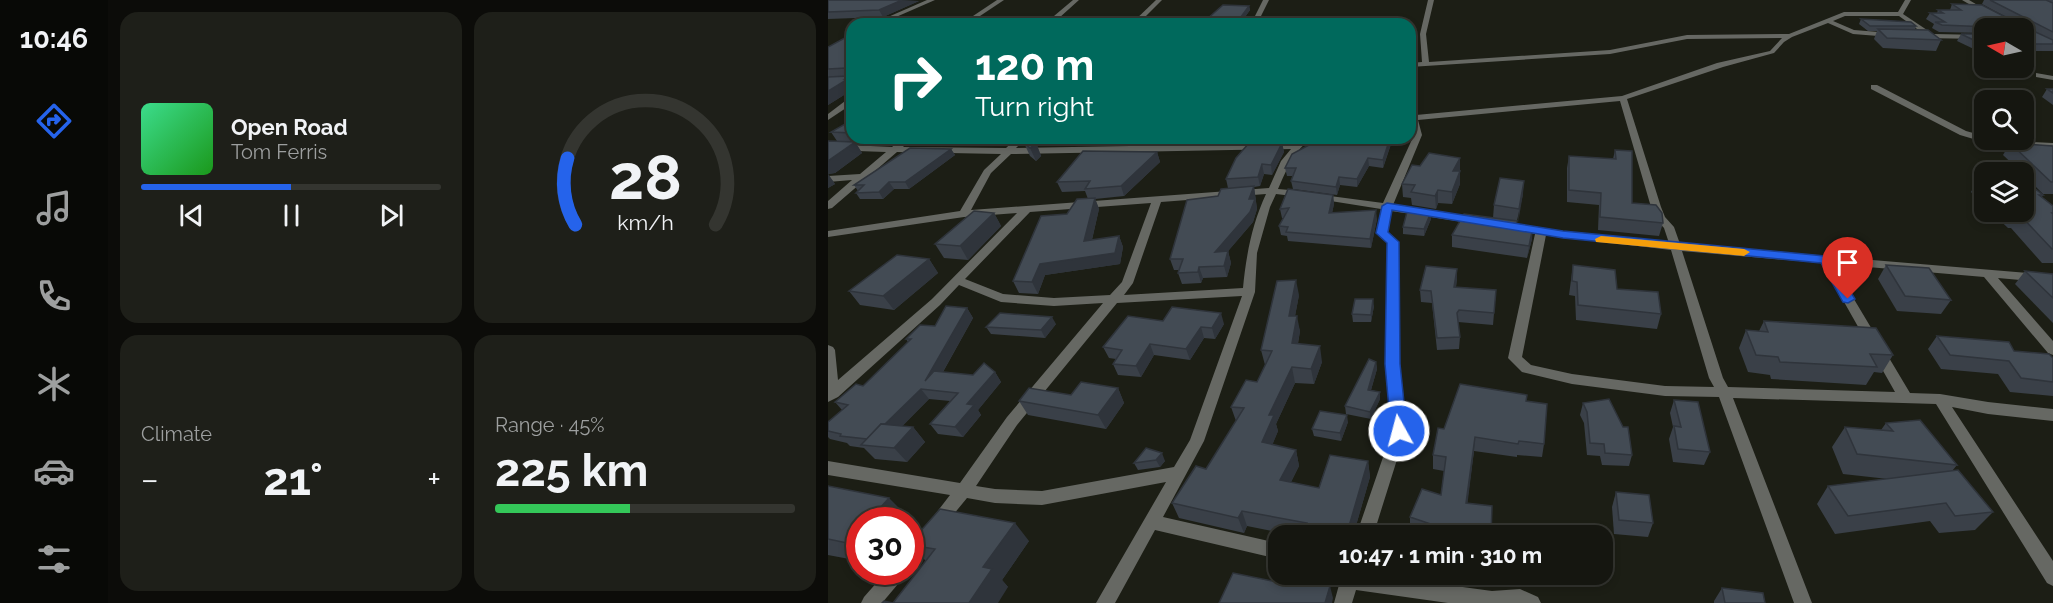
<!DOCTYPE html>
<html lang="en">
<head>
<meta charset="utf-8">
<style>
	body { margin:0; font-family:Raleway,sans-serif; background:#1e1f19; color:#f1f3f6; height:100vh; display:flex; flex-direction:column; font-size:22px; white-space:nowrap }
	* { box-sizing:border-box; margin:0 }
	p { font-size:20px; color:#9d9f9f }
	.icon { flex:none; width:33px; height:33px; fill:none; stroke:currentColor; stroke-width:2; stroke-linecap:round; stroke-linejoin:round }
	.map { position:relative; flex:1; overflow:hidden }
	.panel { display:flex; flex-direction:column; gap:12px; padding:12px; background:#0c0c09; width:720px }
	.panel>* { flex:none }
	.top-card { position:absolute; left:18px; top:18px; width:570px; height:126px; border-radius:18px; box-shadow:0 3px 9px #0003,0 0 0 2px #343530; background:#00695c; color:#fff; overflow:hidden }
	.needle { width:39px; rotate:279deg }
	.controls { position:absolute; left:1146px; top:18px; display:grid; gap:12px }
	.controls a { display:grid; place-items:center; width:60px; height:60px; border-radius:12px; background:#151610; box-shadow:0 3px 9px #0003,0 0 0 2px #343530; font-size:30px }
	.speed { position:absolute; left:18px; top:507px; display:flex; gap:12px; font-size:30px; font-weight:700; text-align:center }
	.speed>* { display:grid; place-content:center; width:78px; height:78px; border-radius:50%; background:#151610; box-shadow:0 3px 9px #0003,0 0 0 2px #343530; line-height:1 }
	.speed .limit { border:9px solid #d22; background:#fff; color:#111 }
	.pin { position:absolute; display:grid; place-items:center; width:51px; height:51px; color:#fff; margin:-62px -26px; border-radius:50% 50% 50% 0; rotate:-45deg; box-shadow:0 0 6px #0007 }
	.pin .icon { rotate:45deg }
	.me { position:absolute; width:66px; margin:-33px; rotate:353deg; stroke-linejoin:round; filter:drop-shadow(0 0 4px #0008) }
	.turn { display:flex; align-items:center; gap:21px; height:126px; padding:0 30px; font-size:27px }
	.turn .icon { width:78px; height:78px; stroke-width:2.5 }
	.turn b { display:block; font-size:42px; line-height:51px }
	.big { font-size:45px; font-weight:700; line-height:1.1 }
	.panel .card { flex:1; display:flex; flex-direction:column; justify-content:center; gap:9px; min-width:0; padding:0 21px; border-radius:18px; background:#1e1f19 }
	.panel .dial { align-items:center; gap:0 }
	.dial svg { height:156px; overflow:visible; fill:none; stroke:#343530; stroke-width:7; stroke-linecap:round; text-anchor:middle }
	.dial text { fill:#f1f3f6; stroke:none }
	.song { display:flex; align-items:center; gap:18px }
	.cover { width:72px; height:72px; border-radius:9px; background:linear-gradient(135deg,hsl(150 70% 55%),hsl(120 70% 35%)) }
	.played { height:6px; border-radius:3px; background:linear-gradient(90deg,#2563eb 50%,#343530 50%) }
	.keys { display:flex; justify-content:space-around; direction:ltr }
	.heat { display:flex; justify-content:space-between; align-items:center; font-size:33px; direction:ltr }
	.charge { height:9px; border-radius:4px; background:linear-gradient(90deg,#34c759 45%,#343530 0) }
	.panel .tiles { flex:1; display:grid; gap:12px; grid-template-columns:repeat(2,1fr) }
	.trip { position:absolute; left:440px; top:525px; width:345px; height:60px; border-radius:18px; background:#151610; box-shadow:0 3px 9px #0003,0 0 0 2px #343530; font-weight:700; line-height:60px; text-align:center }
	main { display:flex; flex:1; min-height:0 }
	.tab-bar { display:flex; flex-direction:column; width:108px; justify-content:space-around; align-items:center; background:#080906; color:#9d9f9f }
	.tab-bar .icon { width:42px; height:42px }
	.tab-bar .active { color:#2563eb }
	.tab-bar b { font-size:27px; color:#f1f3f6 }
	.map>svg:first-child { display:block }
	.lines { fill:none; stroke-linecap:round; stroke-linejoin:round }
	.street { fill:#666863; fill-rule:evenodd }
	.wall { fill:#3a4048 }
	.shaded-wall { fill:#2f343b }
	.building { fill:#434b54; stroke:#2f343b; stroke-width:1.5 }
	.route { fill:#2563eb; stroke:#184099; stroke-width:1.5 }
	.slow { fill:#f59e0b }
</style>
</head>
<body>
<main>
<nav class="tab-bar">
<b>10:46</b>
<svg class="icon active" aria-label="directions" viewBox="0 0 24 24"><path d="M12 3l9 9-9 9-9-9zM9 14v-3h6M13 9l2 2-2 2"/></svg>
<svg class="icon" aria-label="music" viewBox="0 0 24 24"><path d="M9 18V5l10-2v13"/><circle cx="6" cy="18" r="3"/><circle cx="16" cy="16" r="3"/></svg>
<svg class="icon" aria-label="phone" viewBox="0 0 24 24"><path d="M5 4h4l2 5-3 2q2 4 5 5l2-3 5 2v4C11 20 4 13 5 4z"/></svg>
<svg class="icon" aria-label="climate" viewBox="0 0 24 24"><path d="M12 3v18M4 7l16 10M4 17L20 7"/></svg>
<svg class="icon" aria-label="car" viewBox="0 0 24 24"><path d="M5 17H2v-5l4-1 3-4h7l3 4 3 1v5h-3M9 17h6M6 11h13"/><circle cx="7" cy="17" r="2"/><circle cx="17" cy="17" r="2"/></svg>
<svg class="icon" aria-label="filters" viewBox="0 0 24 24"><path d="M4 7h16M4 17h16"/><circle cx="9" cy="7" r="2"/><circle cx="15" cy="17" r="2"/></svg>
</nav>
<section class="panel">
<div class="tiles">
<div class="card">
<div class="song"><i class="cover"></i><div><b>Open Road</b><p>Tom Ferris</p></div></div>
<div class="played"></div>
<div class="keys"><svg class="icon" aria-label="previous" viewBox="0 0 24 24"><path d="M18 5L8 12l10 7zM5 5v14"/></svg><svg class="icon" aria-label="pause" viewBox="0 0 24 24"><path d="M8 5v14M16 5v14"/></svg><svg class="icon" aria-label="next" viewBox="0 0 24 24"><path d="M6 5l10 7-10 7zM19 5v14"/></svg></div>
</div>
<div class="card dial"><svg viewBox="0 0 100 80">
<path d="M14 69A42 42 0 1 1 86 69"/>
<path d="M14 69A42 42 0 0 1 10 35" stroke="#2563eb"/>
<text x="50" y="56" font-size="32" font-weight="700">28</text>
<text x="50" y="72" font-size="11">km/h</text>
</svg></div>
<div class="card"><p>Climate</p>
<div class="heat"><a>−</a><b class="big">21°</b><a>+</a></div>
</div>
<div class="card"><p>Range · 45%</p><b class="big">225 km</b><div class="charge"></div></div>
</div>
</section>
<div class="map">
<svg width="1225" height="603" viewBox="0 0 1225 603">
	<rect width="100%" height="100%" fill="#1c1e15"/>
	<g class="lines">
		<g class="street">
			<polygon points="99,0 107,0 52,24 44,24"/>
			<polygon points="169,0 176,0 140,24 133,24"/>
			<polygon points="245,0 251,0 231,18 230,24 224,24 226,16"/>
			<polygon points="328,0 334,0 310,24 303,24"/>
			<polygon points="435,0 441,0 429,24 423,24"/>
			<path d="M600,0H606L598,34L601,62L782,50L859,35L961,34L1016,12H1070L1077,0H1083L1075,14L1105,34L1156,35V39L1093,38L1090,36L1091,35L1096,34L1071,16H1017L1005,21L1026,30L1063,33L1066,35L1063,37L1025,34L1000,23L964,37L956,42L946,53L895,67L799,99L833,207L837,217L846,227L852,244L1225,275V283L1170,278L1225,341V355L1220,353L1156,277L1005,264L1082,393L1112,394L1160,402L1225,409V421L1160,414L1124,407L1225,561V586L1219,583L1108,404L905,398L984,603H966L891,397L837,396L744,384L694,372L680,358L707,234L685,230L684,228L685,226L841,243L836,228L827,218L823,207L792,101L590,120L594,135L565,205L648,218L653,221L648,224L563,211L559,232L570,242L572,364L578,431L545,536H528L564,431L558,364L560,243L549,233L553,209L490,199L485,196L487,194L555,203L586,135L582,122V106L586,108L588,115L794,96L889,63L942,51L954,38L859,39L782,54L582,67V63L594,62L592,34ZM718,235L843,250L881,378L886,387L837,386L744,374L703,365L694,357ZM854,251L994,263L1067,392L900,387L895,378Z"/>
			<polygon points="1134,0 1141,0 1163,13 1158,14"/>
			<polygon points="1208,73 1225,76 1225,80 1208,77"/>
			<polygon points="1043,85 1049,85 1138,131 1156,136 1156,140 1225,143 1225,149 1159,143 1132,135 1043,89"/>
			<polygon points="21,98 24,98 24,104 0,120 0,114"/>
			<path d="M75,138H84L75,147L178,148L189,138H198L188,148L467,143L473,138H484C465,152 460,167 450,189L473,191L478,194L473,197L448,194L442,207L429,253L427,292L376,441L335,517L450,543V559L327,530L287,603H268L338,482L214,505L167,503L139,498L116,526L110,529L104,526L102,521L122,495L0,475V461L132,483L179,417L275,303L226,306L173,302L131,285L112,305L10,397L0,402V345L5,347L7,350L10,380L104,299L189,213L136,217L0,237V231L132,211L156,170L173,154L69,152L4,208L0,209V201L24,180L0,182V176L32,174L58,152L0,150V144L64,147ZM463,149L453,161L441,188L143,210L163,173L183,154ZM438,194C424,224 418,256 415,288L296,295L305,283L333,202ZM323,203L294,282L282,295L226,298L175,294L137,279L202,212ZM414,296L362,440L346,467L214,491L167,489L148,486L189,425L289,303Z"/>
			<polygon points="97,529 103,531 105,537 88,561 82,563 82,541 91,531"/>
			<polygon points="58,572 78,572 75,578 54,603 33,603 36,597"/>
			<polygon points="514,574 539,574 664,591 692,589 710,597 713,603 620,603 528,590 524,603 506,603"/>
		</g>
	</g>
	<g class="wall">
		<polygon points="0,0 91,1 55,17 0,19"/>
		<polygon points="1156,0 1225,0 1225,51 1196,51 1196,28 1156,28 1156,33 1111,32 1104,28 1106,24 1098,19 1102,13 1109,13 1110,10 1122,10 1124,4 1190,23 1165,10 1154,4"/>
		<polygon points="421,6 422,10 412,24 379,24 378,20"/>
		<polygon points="1033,19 1088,26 1087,30 1113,40 1108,51 1055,48 1046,39 1049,31 1040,31 1031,24"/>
		<polygon points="24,34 24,90 0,105 0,47"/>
		<polygon points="1133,34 1156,34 1156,51 1150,51 1129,41"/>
		<polygon points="1219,89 1225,89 1225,105 1214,97"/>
		<polygon points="24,120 24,138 71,138 63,145 28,143 34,153 7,173 0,174 7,184 0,188 0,141 9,141 3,132"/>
		<polygon points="77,138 166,138 157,146 100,145 99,143 81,144"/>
		<polygon points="205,138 231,138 224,145 209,145 213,156 208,161 202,156 196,143 207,143"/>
		<polygon points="236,138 264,138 259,144 238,145"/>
		<polygon points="565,138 555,168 541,166 529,187 512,185 509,195 465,189 463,181 465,176 459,176 457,168 544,140"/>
		<polygon points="454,143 456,152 444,175 436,174 432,186 426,187 429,209 425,222 400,251 403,263 399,277 375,278 373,283 354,284 350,273 351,270 346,270 342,259 400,188 398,179"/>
		<polygon points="1182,143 1225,146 1225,194 1215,194 1196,175 1196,172 1193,172 1175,155"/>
		<polygon points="123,149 127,155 81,189 66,189 55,199 32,199 28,193 30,191 26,185"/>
		<polygon points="787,150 804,203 835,223 831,236 770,230 771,205 739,202 739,168 741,156 785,159"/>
		<polygon points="329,152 332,162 296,196 267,199 271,209 264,240 291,236 295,247 292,264 217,275 210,294 191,293 185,281 239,214 260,199 257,191 234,192 229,182"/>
		<polygon points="632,158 632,184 624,204 610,203 608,209 584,205 583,198 575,197 574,184 592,166"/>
		<polygon points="1150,179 1156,179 1156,205 1143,192"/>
		<polygon points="1196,180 1215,195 1214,197 1225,206 1225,263 1214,263 1183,228 1180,228 1163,212 1196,212"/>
		<polygon points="695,194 688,225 704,239 699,258 624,247 624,235 665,218 666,205"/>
		<polygon points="505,195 506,204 504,213 549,219 543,248 460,241 459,236 453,235 451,226 456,218 454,218 452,209"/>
		<polygon points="166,213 173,226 140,260 116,258 107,244"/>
		<polygon points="603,219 596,236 575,234 575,227"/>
		<polygon points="101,259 110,273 66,310 32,305 21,291"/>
		<polygon points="745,265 833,314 829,329 748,320 747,296 741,295"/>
		<polygon points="1058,265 1123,300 1113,314 1069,311 1050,279"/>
		<polygon points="629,269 628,287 668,290 665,325 630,322 632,337 631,349 609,350 604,303 593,302 592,290"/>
		<polygon points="1197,271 1225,274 1225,323 1187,284"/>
		<polygon points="471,295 467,316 472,331 470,344 494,362 486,384 467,383 448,424 450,431 444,445 468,450 471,466 463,482 491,488 540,461 542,477 525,536 468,536 419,526 416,533 351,518 344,503 378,469 408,421 403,407 429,382 437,365 433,350"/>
		<polygon points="546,306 543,322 525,322 524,314"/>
		<polygon points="139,308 145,318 115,372 145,375 167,372 173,382 150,410 153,415 135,437 110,434 102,424 122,401 101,399 74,426 85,427 97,442 79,462 47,459 36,448 22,446 19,443 2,439 0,437 0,431 14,410 7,402 35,386 80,342 78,339 107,326"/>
		<polygon points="335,321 396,324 387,339 376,338 362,360 326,355 313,377 290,375 285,364 288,359 281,358 275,347"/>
		<polygon points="936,321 1065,355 1054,373 1046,372 1038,385 943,379 942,375 920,372 911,348 918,330 931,331"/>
		<polygon points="228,324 217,338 163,334 158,327"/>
		<polygon points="1109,336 1225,358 1225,396 1182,392 1170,374 1113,369 1100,349"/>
		<polygon points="548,362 549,369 543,390 552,392 552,399 543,419 518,414 517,406"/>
		<polygon points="290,388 296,403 278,429 200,415 191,401"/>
		<polygon points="846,400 882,452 876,465 845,462 841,439 845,427 842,413"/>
		<polygon points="755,403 804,455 801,466 774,465 772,456 759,455 756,423 752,415"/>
		<polygon points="520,422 513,441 486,436 484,429"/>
		<polygon points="1058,423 1129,465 1124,471 1165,512 1147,530 1111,533 1102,521 1007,534 989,504 1000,486 1060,479 1015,474 1004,447 1017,427 1053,430"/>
		<polygon points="616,429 716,444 714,457 689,455 689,457 646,451 639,503 663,536 598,536 582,530 582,517 613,495 616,471 605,469 605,455"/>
		<polygon points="318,448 337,461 332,467 310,470 306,463"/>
		<polygon points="0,486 81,518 80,520 32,520 32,561 0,555"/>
		<polygon points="788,492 825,523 820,537 786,534 784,507"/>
		<polygon points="201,541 174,580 180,587 65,603 98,561 82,546 82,543"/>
		<polygon points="633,574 662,574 661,584 633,582"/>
		<polygon points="894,588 937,603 886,603 886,601"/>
	</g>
	<g class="shaded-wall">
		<polygon points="74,0 91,1 55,17 51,10"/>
		<polygon points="421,6 422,10 412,24 410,24 410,21"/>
		<polygon points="24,75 24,90 0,105 0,91"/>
		<polygon points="59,138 71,138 63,145"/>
		<polygon points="153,138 166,138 157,146"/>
		<polygon points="221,138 231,138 224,145"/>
		<polygon points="256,138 264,138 259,144"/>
		<polygon points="562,138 565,138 555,168 555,160"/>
		<polygon points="27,142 34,153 7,173 0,174 7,184 0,188 0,161"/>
		<polygon points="208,143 213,156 208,161 202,148"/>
		<polygon points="454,143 456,152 444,175 443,165"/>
		<polygon points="123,149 127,155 81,189 77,182"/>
		<polygon points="329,152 332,162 296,196 293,186"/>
		<polygon points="540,158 541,166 529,187 529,179"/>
		<polygon points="632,158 632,170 624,183 625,171"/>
		<polygon points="434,164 436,174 432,186 430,177"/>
		<polygon points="632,171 632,184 624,204 624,192"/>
		<polygon points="511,177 512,185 509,195 508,187"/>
		<polygon points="696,181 695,194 690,223 691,209"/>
		<polygon points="61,182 66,189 55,199 51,192"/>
		<polygon points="426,186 429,209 425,222 390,263 387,252 421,199"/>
		<polygon points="610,190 610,203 608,209 607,196"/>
		<polygon points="505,195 506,204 502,222 501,213"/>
		<polygon points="267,198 271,209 261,252 256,241"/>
		<polygon points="548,210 549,219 543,248 542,239"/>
		<polygon points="603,212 603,219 596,236 596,229"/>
		<polygon points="166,213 173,226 140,260 132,246"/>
		<polygon points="705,227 704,239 699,258 701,246"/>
		<polygon points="291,236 295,247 292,264 217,275 210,294 204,282 212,264"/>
		<polygon points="400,251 403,263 399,277 396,266"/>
		<polygon points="101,259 110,273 66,310 55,296"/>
		<polygon points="371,267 375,278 373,283 370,272"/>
		<polygon points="629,269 629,281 626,299 626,287"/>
		<polygon points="468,280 471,295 464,332 461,316"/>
		<polygon points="545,299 546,306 543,322 543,315"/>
		<polygon points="139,308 145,318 104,391 97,381"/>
		<polygon points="393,313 396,324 387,339 384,328"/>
		<polygon points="469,316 472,331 467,359 464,343"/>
		<polygon points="224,317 228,324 217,338 213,330"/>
		<polygon points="373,327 376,338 362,360 358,349"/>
		<polygon points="322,344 326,355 313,377 308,366"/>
		<polygon points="492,346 494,362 486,384 483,369"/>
		<polygon points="548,362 549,369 541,397 540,390"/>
		<polygon points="464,367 467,383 448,424 450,431 439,458 434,442 441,415"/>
		<polygon points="167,372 173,382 150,410 153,415 135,437 127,427 139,404"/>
		<polygon points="290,388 296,403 278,429 270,415"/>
		<polygon points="93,389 101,399 54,447 42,439"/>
		<polygon points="552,392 552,399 543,419 542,412"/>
		<polygon points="519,415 520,422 513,441 512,433"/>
		<polygon points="85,427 97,442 79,462 66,448"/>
		<polygon points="647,437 646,451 638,516 638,503"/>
		<polygon points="468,450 471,466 456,496 452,480"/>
		<polygon points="334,453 337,461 332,467 328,460"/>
		<polygon points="540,461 542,477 525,536 520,536 519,533"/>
		<polygon points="61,498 81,518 80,520 41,520"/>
		<polygon points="414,511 419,526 416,533 410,518"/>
		<polygon points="187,523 201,541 174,580 180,587 170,603 141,603 155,567"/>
		<polygon points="32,530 32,554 19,543"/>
		<polygon points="502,586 505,598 504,603 497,603"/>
	</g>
	<g class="building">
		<polygon points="0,0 74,0 51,10 0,12"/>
		<polygon points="1162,0 1218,0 1225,3 1225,32"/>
		<polygon points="1124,4 1154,5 1189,23 1198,23 1199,28 1225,40 1225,44 1196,44 1196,28 1161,28 1161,27 1114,25 1107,22 1117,22 1102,13 1115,13 1110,10 1133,10"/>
		<polygon points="395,5 421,6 410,21 378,20"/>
		<polygon points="1033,19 1083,22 1088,26 1042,26"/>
		<polygon points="1050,29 1100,30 1113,40 1059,38"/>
		<polygon points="24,34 24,75 17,79 20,79 0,91 0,77 20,76 21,71 18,68 0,69 0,47"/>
		<polygon points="1133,34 1156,34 1156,44 1154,44"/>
		<polygon points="1219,89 1225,89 1225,93"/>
		<polygon points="24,120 24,133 3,132"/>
		<polygon points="494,138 541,138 544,140 545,138 562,138 555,160 540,158 529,179 511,177 508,187 463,181 468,168 457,168 464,154"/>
		<polygon points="0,141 27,142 0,161"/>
		<polygon points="196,143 208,143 202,148"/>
		<polygon points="421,143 454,143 443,165 434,164 430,177 398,179 408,158"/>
		<polygon points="1182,143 1225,146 1225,182 1223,182"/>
		<polygon points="82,148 123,149 77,182 61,182 51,192 28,193 36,185 26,185"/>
		<polygon points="787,150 804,151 804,203 828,205 834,213 835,223 772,217 773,193 741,190 741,156 788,159"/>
		<polygon points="255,151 329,152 293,186 257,189 262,181 229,182"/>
		<polygon points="601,153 632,158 625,171 632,171 624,192 610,190 607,196 583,192 587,185 574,184 584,165 592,166"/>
		<polygon points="672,178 696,181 691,209 666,205"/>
		<polygon points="1150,179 1156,179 1156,185"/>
		<polygon points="1196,180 1215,195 1211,195 1225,206 1225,213 1224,213 1225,214 1225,249 1224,249 1192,215 1189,215 1185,212 1196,212"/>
		<polygon points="426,186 421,199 427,199 422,212 387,252 400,251 396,266 371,267 370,272 350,273 355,259 342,259 359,200 390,196 393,189"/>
		<polygon points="460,189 505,195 501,213 548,210 542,239 458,232 460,227 451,226 461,208 452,209"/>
		<polygon points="267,198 256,241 291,236 287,253 212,264 204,282 185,281 213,216 239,214 249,199"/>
		<polygon points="580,208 603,212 596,229 575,227"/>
		<polygon points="146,211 166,213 132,246 107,244"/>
		<polygon points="636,214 689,221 688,225 705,227 701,246 624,235"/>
		<polygon points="69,255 101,259 55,296 21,291"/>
		<polygon points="745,265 787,270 789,289 830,292 833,314 750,305 749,282 744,281"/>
		<polygon points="1058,265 1101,268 1123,300 1077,296"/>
		<polygon points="598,266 629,269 626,287 668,290 666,313 631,310 629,313 632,337 609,338 603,291 592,290"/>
		<polygon points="1197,271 1225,274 1225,298"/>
		<polygon points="468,280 461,316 469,316 464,343 492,346 483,369 464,367 441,415 446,415 434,442 468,450 452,480 491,488 502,455 540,461 519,533 477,528 479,523 414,511 410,518 344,503 368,466 378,469 416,408 403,407 418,380 429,382 444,351 433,350 449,281"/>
		<polygon points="527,299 545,299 543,315 524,314"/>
		<polygon points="118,306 139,308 97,381 106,371 145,375 156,363 167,372 139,404 146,405 127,427 102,424 130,393 93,389 57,424 53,424 39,439 12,436 13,434 0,431 0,422 20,405 7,402 28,384 35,386 83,339 78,339 92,325 107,326"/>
		<polygon points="344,307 393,313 384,328 373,327 358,349 322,344 308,366 285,364 294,350 275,347 300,316 335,321"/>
		<polygon points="172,313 224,317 213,330 158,327"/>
		<polygon points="936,321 1048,328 1065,355 1042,354 1049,367 952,362 950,357 928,355 918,330 940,332"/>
		<polygon points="1109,336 1181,342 1186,351 1221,354 1225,358 1225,382 1193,378 1181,361 1122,355"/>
		<polygon points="541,359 548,362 540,390 552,392 542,412 517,406"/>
		<polygon points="253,382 290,388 270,415 191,401 201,388 243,395"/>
		<polygon points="632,384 699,395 698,401 719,404 716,444 691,441 690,444 647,437 638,503 664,506 663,536 635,536 635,535 582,517 594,489 613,495 618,457 605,455 610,428 616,429"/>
		<polygon points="781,399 795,427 800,427 804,455 777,453 776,444 762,443 759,412 755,403"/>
		<polygon points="846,400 870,402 882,452 850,449 846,426 853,427"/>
		<polygon points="492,411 519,415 512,433 484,429"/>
		<polygon points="1092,420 1129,465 1029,454 1017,427 1065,431 1058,423"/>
		<polygon points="53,424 85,427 66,448 33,445"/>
		<polygon points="318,448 334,453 328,460 306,463"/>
		<polygon points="1130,470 1165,512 1127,516 1118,503 1020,516 1000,486"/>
		<polygon points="0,486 61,498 41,520 32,520 32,530 19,543 0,539"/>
		<polygon points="788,492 821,495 825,523 791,520"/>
		<polygon points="112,509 187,523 155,567 164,569 141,603 54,603 56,601 65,603 107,549 82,545 82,543"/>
		<polygon points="405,573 459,584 461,578 502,586 497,603 391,603"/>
		<polygon points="894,588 935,593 937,603 897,603"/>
	</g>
	<polygon class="route" points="559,203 735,231 997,256 1002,257 1027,299 1020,303 1015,302 993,263 735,238 564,210 560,232 571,242 572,364 579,431 577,436 571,438 565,436 563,431 557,364 559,243 548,233 554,206"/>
	<polygon class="slow" points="773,236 916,249 922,252 916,256 768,242 767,239"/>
</svg>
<div class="controls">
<a><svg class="needle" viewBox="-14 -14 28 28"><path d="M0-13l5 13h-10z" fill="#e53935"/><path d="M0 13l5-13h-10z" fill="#9d9f9f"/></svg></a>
<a><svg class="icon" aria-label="search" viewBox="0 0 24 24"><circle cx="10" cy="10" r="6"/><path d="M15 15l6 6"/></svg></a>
<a><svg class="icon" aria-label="layers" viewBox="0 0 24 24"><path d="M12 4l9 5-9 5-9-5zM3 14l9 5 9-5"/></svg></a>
</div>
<div class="speed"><div class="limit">30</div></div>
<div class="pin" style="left:1020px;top:299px;background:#d93025"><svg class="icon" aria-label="arrive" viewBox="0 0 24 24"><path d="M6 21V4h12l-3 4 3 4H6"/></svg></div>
<svg class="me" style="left:571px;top:431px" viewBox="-20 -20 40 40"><circle r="17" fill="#2563eb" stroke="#fff" stroke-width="3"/><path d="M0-11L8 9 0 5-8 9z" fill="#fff"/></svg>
<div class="trip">10:47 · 1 min · 310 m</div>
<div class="top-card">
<div class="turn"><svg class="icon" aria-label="right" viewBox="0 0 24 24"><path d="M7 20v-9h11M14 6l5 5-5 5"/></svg><div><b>120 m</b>Turn right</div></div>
</div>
</div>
</main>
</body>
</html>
